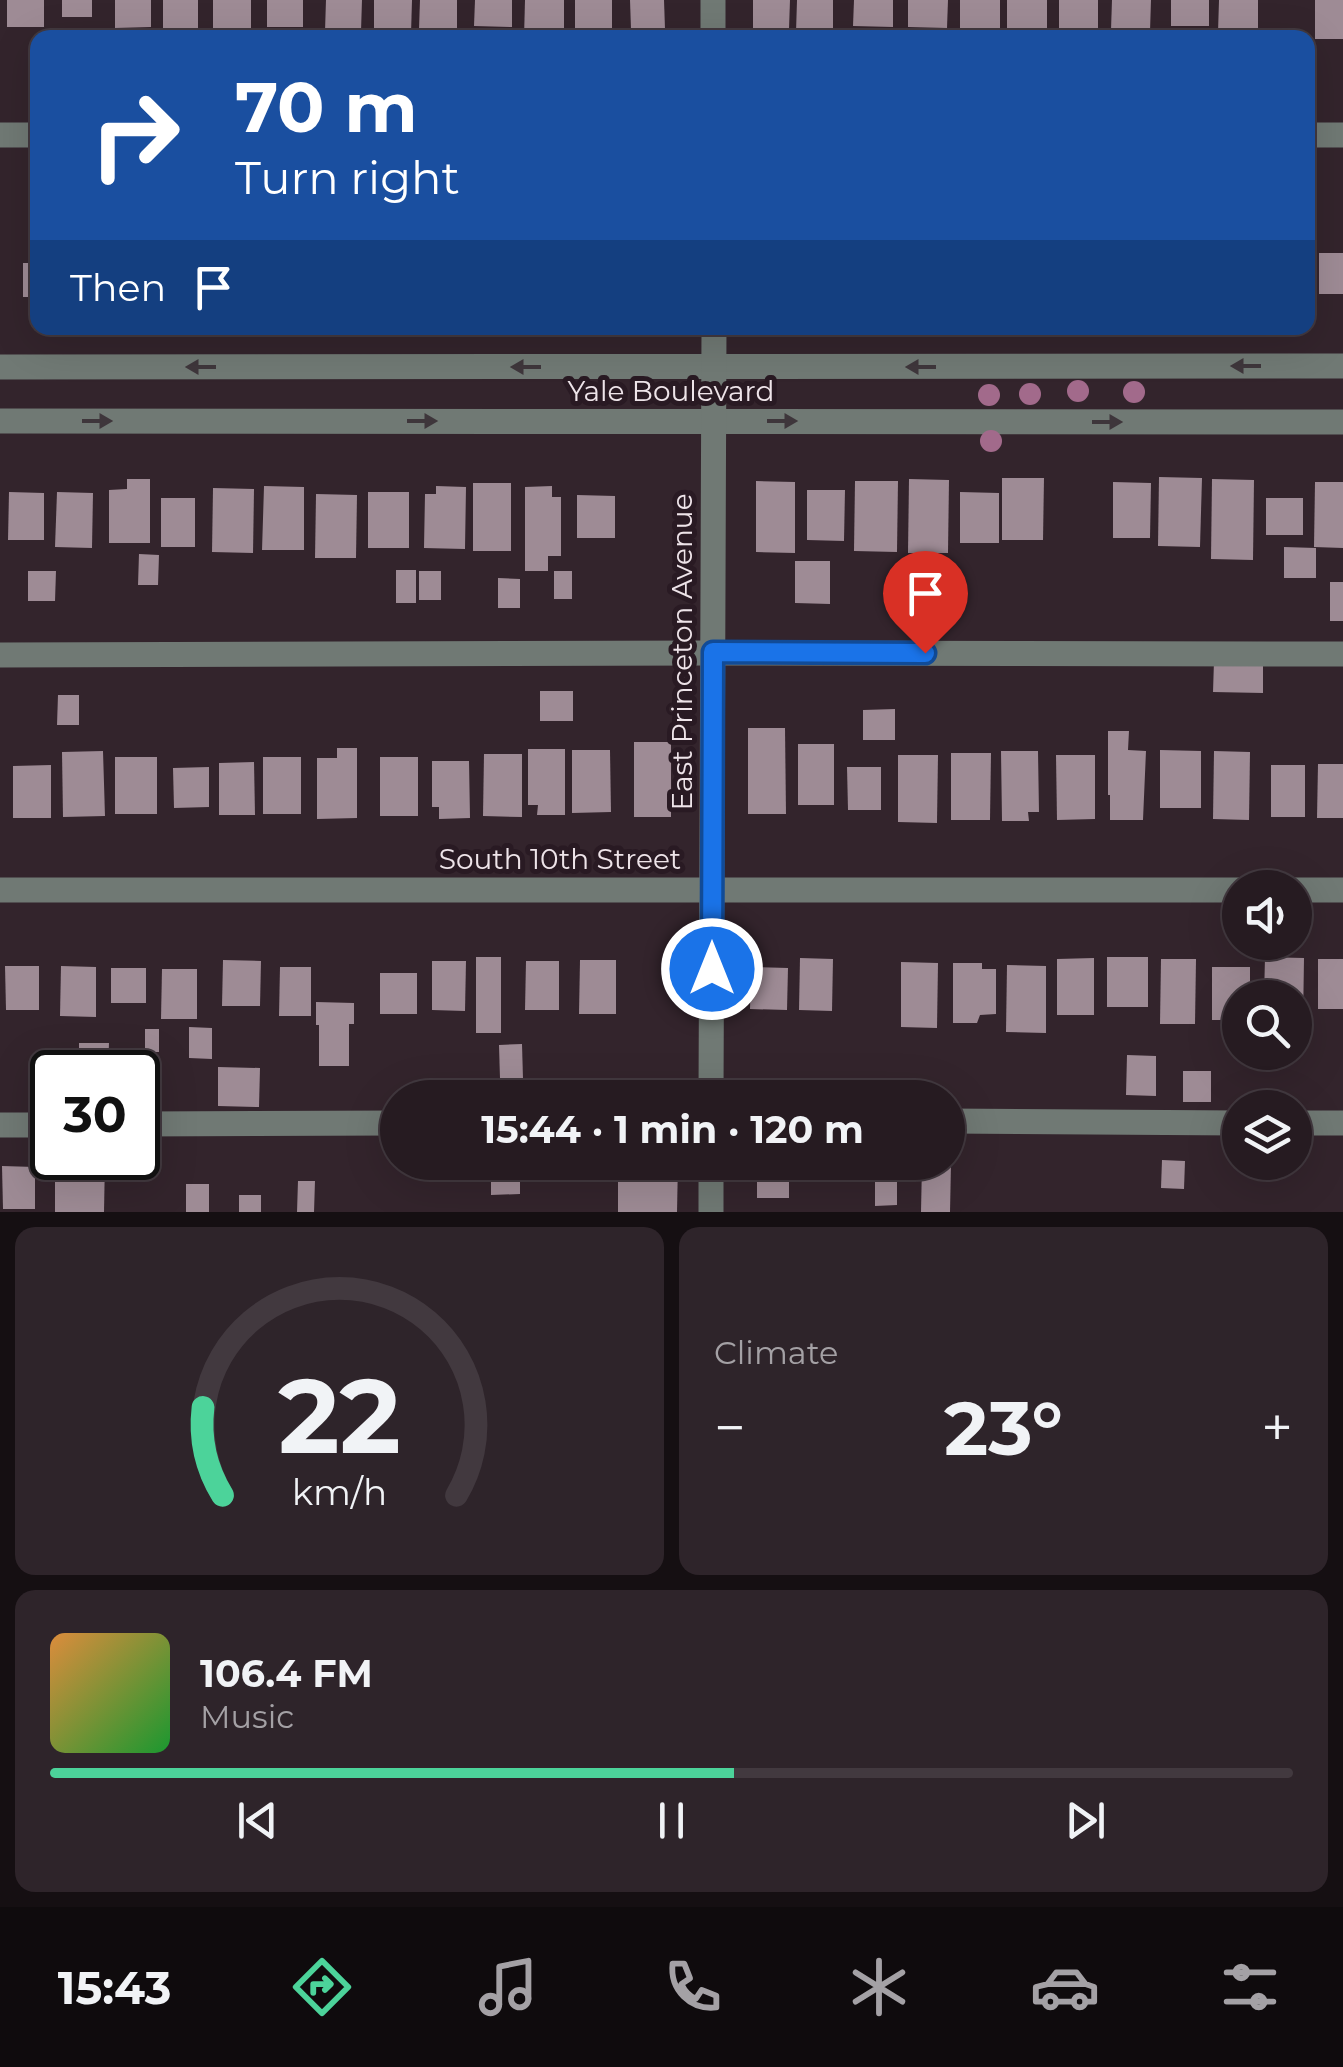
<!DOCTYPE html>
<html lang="en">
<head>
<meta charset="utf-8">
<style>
	body { margin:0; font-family:Montserrat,sans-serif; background:#2e242a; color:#f1f3f6; height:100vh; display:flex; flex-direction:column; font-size:38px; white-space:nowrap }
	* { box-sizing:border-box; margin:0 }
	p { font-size:32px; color:#a4a1a5 }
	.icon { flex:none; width:55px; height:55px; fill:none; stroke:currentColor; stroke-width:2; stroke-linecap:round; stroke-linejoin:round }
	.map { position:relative; height:1212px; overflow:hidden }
	.sheet { display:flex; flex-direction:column; gap:15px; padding:15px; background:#150f12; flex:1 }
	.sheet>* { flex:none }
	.top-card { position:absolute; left:30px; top:30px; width:1285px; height:305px; border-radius:20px; box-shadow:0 10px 40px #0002,0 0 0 2px #42393f; background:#1a4fa0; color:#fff; overflow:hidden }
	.controls { position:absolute; left:1222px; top:870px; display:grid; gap:20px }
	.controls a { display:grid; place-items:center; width:90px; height:90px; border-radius:50%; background:#261b21; box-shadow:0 10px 40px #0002,0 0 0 2px #42393f; font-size:50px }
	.speed { position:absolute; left:30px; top:1050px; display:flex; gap:20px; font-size:50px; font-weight:700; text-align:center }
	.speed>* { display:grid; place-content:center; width:130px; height:130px; border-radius:50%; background:#261b21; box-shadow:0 10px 40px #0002,0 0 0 2px #42393f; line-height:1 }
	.speed .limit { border:5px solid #111; border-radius:15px; background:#fff; color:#111 }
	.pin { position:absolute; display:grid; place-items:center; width:85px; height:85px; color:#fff; margin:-102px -42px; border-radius:50% 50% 50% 0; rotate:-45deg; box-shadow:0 0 10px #0007 }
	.pin .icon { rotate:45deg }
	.me { position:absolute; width:110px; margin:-55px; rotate:0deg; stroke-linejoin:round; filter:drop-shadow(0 0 8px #0008) }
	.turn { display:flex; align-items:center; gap:35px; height:210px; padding:0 40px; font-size:45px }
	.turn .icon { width:130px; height:130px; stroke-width:2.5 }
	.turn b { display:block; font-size:70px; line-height:85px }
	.then { display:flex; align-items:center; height:95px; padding:0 40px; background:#0003; gap:20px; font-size:38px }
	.big { font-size:75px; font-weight:700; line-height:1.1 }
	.sheet .widget { flex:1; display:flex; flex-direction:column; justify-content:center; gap:15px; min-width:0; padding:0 35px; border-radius:20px; background:#2e242a }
	.sheet .dial { align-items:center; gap:0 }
	.dial svg { height:260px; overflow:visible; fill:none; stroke:#42393f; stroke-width:7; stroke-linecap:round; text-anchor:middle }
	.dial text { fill:#f1f3f6; stroke:none }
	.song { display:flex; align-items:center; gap:30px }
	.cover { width:120px; height:120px; border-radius:15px; background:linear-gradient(135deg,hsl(30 70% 55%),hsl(130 70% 35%)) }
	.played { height:10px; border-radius:5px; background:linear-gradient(90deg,#4cd39a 55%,#42393f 55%) }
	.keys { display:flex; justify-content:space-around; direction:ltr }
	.heat { display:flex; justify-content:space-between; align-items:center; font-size:55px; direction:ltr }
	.sheet .tiles { flex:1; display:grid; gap:15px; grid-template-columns:1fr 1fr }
	.widget:last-child { grid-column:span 2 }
	.trip { position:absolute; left:380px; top:1080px; width:585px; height:100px; border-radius:50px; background:#261b21; box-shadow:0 10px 40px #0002,0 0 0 2px #42393f; font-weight:700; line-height:100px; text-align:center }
	.tab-bar { display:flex; height:160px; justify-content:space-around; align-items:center; background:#0f0b0d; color:#a4a1a5 }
	.tab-bar .icon { width:70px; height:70px }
	.tab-bar .current { color:#4cd39a }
	.tab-bar b { font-size:45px; color:#f1f3f6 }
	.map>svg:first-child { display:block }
	.building { fill:#9e8b95 }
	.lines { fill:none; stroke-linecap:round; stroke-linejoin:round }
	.minor { stroke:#707974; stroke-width:25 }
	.tree { fill:#a26a8b }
	.oneway { fill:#3e363b }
	.route-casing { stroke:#114b97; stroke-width:25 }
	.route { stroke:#1a73e8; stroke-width:18 }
	.labels { text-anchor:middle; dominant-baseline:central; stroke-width:10; stroke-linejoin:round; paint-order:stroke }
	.street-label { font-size:28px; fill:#eee4e9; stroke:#291a23 }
</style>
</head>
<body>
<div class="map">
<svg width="1343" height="1212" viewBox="0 0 1343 1212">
	<rect width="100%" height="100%" fill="#33242c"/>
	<g class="building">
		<rect x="7" y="0" width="37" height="27"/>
		<rect x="62" y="0" width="30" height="17"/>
		<polygon points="115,0 151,0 151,27 115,28"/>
		<rect x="163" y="0" width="35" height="38"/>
		<rect x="213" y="0" width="38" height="35"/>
		<rect x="267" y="0" width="36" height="27"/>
		<polygon points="326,0 362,0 361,31 325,31"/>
		<polygon points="374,0 412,0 411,34 374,34"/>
		<polygon points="420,0 457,0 457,30 419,29"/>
		<polygon points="475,0 512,0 512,27 474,26"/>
		<polygon points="525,0 564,0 564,38 524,38"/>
		<polygon points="575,0 612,0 612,30 575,31"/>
		<polygon points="630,0 664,0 665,29 631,29"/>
		<polygon points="753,0 790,0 789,29 753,28"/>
		<polygon points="797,0 833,0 833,33 796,32"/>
		<polygon points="854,0 893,0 893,27 853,26"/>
		<polygon points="908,0 948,0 947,28 908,27"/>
		<rect x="960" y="0" width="40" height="31"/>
		<rect x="1007" y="0" width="40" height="30"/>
		<rect x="1059" y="0" width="39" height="32"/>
		<polygon points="1112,0 1151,0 1150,31 1111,30"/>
		<rect x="1171" y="0" width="38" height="26"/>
		<polygon points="1219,0 1258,0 1258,33 1218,33"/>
		<rect x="1315" y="0" width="28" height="39"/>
		<rect x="1319" y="253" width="24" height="41"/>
		<rect x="23" y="263" width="15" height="34"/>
		<polygon points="1159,477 1202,478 1200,547 1158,546"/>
		<polygon points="1002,478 1044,478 1043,540 1002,540"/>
		<polygon points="127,479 150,479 150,543 109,543 109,490 127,489"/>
		<polygon points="909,479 949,480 948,553 908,553"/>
		<polygon points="1212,479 1254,480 1253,560 1211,559"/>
		<polygon points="756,481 795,482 795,553 756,552"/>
		<polygon points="855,481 898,481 897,552 854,551"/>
		<polygon points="1113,482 1151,483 1150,538 1113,538"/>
		<polygon points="1315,482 1343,482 1343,548 1314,547"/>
		<rect x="473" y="483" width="38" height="68"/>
		<polygon points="264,486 304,487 304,550 262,550"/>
		<polygon points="436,486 466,487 465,549 424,548 425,494 436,494"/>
		<polygon points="552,486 552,497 561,497 561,556 548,556 548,571 525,571 525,487"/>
		<polygon points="213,488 254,489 253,553 212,552"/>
		<polygon points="807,490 845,490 844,541 807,540"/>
		<polygon points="9,492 44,493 44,540 8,540"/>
		<polygon points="57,492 93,493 92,548 55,547"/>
		<rect x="368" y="492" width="41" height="56"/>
		<polygon points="960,492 999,493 999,543 960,543"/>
		<polygon points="316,494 357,495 356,558 315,558"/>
		<polygon points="577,495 615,496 615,538 577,538"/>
		<rect x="161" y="498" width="34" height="49"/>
		<rect x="1266" y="498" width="37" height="37"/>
		<polygon points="1284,547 1316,548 1316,578 1284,578"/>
		<polygon points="139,554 159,555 158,585 138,585"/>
		<polygon points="795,561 830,561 830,604 795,603"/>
		<rect x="396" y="570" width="20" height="33"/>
		<polygon points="28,571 56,571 55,601 28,601"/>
		<rect x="419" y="571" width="22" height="29"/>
		<rect x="554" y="571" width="18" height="28"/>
		<polygon points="498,578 520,579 520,608 498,608"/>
		<rect x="1330" y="582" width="13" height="39"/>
		<polygon points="1214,661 1263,661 1263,693 1213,692"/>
		<rect x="540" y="691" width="33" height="30"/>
		<polygon points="58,695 79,695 79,725 57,725"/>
		<polygon points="895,709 895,740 863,740 863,710"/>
		<polygon points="748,728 785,728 786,814 748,814"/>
		<polygon points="1108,731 1129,731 1128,750 1146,751 1143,820 1110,820 1110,795 1108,795"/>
		<rect x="634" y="742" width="37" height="75"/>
		<rect x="798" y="744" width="36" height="61"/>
		<polygon points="337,748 357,748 357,818 317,819 317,758 337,758"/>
		<polygon points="528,749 565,749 565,815 537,815 538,805 528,805"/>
		<polygon points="572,750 610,750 611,812 572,813"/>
		<polygon points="1160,750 1201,751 1201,808 1160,808"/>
		<polygon points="103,751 105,816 63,817 62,752"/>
		<polygon points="1001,751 1038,751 1039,812 1028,812 1029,821 1002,821"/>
		<polygon points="1214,751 1250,752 1249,820 1213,819"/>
		<polygon points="951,753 991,753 990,820 951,820"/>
		<polygon points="484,754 522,754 522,817 483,816"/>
		<polygon points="898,755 938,755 937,823 898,822"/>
		<polygon points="1056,755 1095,755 1095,819 1057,820"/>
		<rect x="115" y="757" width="42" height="57"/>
		<rect x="263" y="757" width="38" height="57"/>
		<rect x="380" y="757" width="38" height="59"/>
		<polygon points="432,761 469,761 470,818 439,819 439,807 432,807"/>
		<polygon points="254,762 255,815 219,815 219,763"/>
		<polygon points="1318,764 1343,764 1343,818 1317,818"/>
		<polygon points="51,765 51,818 13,818 13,766"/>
		<rect x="1271" y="765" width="34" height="52"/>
		<polygon points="209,767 209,807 174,808 173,768"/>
		<polygon points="847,767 881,767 881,810 848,810"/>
		<rect x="476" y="957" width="25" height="76"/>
		<rect x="1107" y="957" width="41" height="50"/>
		<polygon points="1265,957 1304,958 1303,1024 1295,1024 1295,998 1264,998"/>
		<polygon points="800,958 833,959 832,1011 799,1010"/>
		<polygon points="1094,958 1094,1015 1057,1015 1057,959"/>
		<polygon points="1161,959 1196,959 1195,1024 1160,1024"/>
		<rect x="1318" y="959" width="25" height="50"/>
		<polygon points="223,960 261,961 260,1006 222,1006"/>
		<polygon points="580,960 616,960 616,1014 579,1014"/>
		<polygon points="432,961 466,961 465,1011 432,1010"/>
		<polygon points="526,961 559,961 559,1010 525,1010"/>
		<polygon points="901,962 938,963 937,1028 901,1027"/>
		<polygon points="953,963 982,963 982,969 996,969 996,1014 980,1015 977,1023 953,1023"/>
		<polygon points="1007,965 1046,966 1046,1033 1006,1032"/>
		<polygon points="5,966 39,966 39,1010 6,1010"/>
		<polygon points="61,966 96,967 96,1017 60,1016"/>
		<polygon points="280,967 311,967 311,1016 279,1016"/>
		<polygon points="751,967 788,968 787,1010 750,1009"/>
		<polygon points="1212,967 1250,967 1250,998 1240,998 1240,1020 1212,1020"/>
		<rect x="111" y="968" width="35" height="35"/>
		<polygon points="162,969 197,969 197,1019 161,1019"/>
		<rect x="380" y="973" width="37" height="41"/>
		<polygon points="316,1002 354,1003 354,1024 349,1024 349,1066 319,1066 319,1025 316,1025"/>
		<polygon points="189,1027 212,1028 212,1059 189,1058"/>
		<rect x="145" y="1029" width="14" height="23"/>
		<polygon points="79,1043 109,1043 108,1072 79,1072"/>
		<polygon points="522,1044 523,1079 500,1079 499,1045"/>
		<polygon points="1127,1055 1156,1056 1156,1096 1126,1095"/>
		<polygon points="218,1067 260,1068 259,1107 218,1106"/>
		<rect x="1183" y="1071" width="28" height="31"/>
		<polygon points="55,1158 105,1158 104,1212 55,1212"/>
		<polygon points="1162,1160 1185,1161 1184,1189 1161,1188"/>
		<polygon points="520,1162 520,1194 491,1195 491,1163"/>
		<polygon points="618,1162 678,1162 677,1212 618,1212"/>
		<polygon points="922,1164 951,1164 950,1212 921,1212"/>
		<polygon points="2,1166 35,1167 35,1209 3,1209"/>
		<polygon points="875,1173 897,1173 897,1205 875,1206"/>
		<rect x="757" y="1174" width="32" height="24"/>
		<polygon points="298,1181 315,1181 314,1212 297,1212"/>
		<rect x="186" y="1184" width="23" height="28"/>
		<rect x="239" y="1195" width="22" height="17"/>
	</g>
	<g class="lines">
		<g class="minor">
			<polyline points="713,0 713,38"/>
			<polyline points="0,135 38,135"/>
			<polyline points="1308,135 1343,135"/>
			<polyline points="0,367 1343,366"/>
			<polyline points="0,421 1343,422"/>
			<polyline points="0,655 713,653 1343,654"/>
			<polyline points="0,890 1240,890"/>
			<polyline points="1295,890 1343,890"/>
			<polyline points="711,1098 714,328"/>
			<polyline points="948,1121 1240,1123"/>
			<polyline points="1295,1123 1343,1123"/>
			<polyline points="138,1124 398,1123"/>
			<polyline points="0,1125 52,1125"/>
			<polyline points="711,1212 711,1162"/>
		</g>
	</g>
	<g class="tree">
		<circle cx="1078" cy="391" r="11"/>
		<circle cx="1134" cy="392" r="11"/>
		<circle cx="1030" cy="394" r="11"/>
		<circle cx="989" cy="395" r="11"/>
		<circle cx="991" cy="441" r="11"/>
	</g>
	<defs><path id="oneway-solid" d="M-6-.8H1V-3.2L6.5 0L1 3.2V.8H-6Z" transform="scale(2.5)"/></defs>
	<g class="oneway">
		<use href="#oneway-solid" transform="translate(1246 366) rotate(180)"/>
		<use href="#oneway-solid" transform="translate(201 367) rotate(-180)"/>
		<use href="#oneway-solid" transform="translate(526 367) rotate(-180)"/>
		<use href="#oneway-solid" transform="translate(921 367) rotate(180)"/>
		<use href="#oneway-solid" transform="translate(97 421)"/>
		<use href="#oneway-solid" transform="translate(422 421)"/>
		<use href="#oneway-solid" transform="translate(782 421)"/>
		<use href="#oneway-solid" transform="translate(1107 422)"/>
	</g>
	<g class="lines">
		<defs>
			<polyline id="route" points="712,969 713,652 925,653"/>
		</defs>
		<use href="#route" class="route-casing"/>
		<use href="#route" class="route"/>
	</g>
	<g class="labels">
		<g class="street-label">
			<text x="671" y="391">Yale Boulevard</text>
			<text transform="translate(682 652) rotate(-90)">East Princeton Avenue</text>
			<text x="560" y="859">South 10th Street</text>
		</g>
	</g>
</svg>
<div class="controls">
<a><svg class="icon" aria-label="sound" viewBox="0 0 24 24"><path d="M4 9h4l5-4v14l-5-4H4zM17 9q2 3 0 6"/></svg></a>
<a><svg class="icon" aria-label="search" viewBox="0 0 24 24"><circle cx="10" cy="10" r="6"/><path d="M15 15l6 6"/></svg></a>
<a><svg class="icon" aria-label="layers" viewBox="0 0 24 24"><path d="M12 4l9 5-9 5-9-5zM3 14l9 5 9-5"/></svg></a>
</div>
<div class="speed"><div class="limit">30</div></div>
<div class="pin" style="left:925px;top:653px;background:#d93025"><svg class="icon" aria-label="arrive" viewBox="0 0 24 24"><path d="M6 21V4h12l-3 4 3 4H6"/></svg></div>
<svg class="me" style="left:712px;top:969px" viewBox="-20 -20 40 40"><circle r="17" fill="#1a73e8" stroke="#fff" stroke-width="3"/><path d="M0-11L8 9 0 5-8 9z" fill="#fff"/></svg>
<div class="trip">15:44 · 1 min · 120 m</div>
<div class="top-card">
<div class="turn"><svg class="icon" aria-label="right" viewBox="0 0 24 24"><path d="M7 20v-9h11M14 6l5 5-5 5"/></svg><div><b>70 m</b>Turn right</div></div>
<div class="then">Then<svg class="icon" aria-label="arrive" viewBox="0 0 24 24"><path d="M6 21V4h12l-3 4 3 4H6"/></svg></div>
</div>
</div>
<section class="sheet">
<div class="tiles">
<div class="widget dial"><svg viewBox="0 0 100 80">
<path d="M14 69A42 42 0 1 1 86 69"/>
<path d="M14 69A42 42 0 0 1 8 42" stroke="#4cd39a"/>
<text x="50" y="56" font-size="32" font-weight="700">22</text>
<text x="50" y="72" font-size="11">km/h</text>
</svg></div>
<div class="widget"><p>Climate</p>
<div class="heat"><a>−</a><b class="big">23°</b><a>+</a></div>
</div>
<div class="widget">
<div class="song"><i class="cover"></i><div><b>106.4 FM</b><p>Music</p></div></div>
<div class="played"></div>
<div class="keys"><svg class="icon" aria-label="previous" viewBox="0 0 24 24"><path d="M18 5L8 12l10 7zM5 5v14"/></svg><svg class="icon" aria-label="pause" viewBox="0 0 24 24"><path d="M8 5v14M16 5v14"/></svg><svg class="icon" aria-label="next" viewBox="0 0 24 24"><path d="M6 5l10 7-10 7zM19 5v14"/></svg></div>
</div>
</div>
</section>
<nav class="tab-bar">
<b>15:43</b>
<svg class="icon current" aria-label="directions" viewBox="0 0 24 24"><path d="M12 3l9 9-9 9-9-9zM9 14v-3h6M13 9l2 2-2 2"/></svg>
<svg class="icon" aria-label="music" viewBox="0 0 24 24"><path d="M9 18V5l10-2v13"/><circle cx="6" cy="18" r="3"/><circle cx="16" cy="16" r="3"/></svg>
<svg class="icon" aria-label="phone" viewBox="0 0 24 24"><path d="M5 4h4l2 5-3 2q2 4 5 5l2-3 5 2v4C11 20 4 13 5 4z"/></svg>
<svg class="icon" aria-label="climate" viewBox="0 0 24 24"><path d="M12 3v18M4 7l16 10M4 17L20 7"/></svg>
<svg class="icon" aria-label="car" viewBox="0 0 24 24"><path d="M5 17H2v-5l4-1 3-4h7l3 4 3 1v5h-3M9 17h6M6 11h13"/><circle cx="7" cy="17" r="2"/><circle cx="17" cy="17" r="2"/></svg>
<svg class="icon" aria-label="filters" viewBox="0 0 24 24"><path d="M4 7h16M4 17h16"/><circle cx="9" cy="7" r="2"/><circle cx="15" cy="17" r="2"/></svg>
</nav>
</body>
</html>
